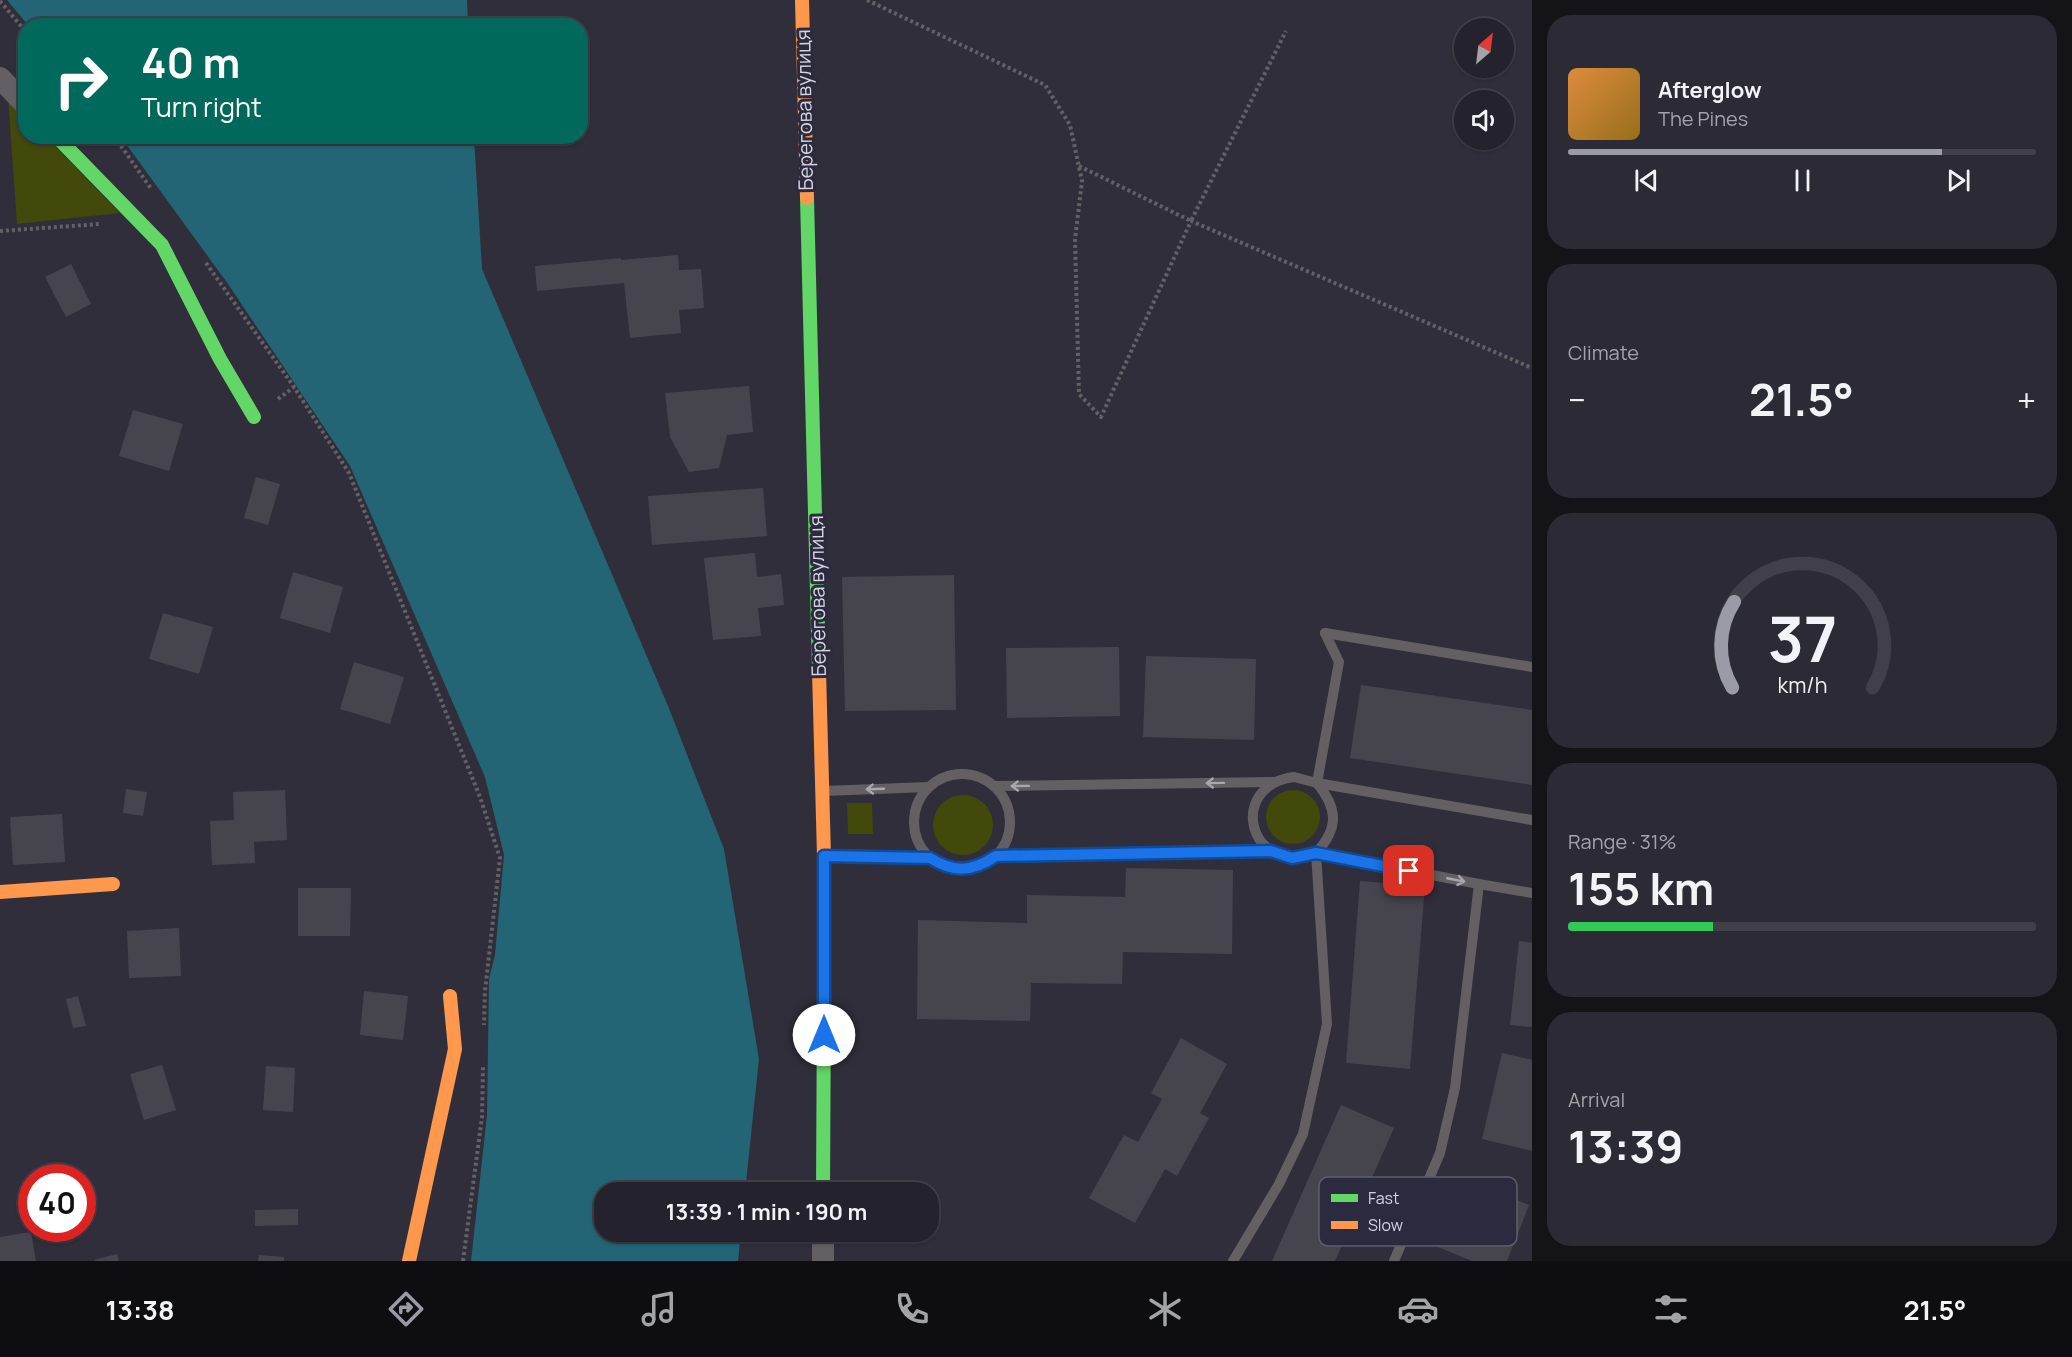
<!DOCTYPE html>
<html lang="en">
<head>
<meta charset="utf-8">
<style>
	body { margin:0; font-family:Manrope,sans-serif; background:#2c2a34; color:#f1f3f6; height:100vh; display:flex; flex-direction:column; font-size:22px; white-space:nowrap }
	* { box-sizing:border-box; margin:0 }
	p { font-size:20px; color:#a3a4a9 }
	.icon { flex:none; width:33px; height:33px; fill:none; stroke:currentColor; stroke-width:2; stroke-linecap:round; stroke-linejoin:round }
	.map { position:relative; flex:1; overflow:hidden }
	.details { display:flex; flex-direction:column; gap:15px; padding:15px; background:#141318; width:540px }
	.details>* { flex:none }
	.top-card { position:absolute; left:18px; top:18px; width:570px; height:126px; border-radius:24px; box-shadow:0 2px 4px #0004,0 0 0 2px #413f48; background:#00695c; color:#fff; overflow:hidden }
	.needle { width:39px; rotate:28deg }
	.controls { position:absolute; left:1454px; top:18px; display:grid; gap:12px }
	.controls a { display:grid; place-items:center; width:60px; height:60px; border-radius:50%; background:#24222c; box-shadow:0 2px 4px #0004,0 0 0 2px #413f48; font-size:30px }
	.speed { position:absolute; left:18px; top:1164px; display:flex; gap:12px; font-size:30px; font-weight:700; text-align:center }
	.speed>* { display:grid; place-content:center; width:78px; height:78px; border-radius:50%; background:#24222c; box-shadow:0 2px 4px #0004,0 0 0 2px #413f48; line-height:1 }
	.speed .limit { border:9px solid #d22; background:#fff; color:#111 }
	.pin { position:absolute; display:grid; place-items:center; width:51px; height:51px; color:#fff; margin:-26px; border-radius:12px; box-shadow:0 3px 9px #0006 }
	.me { position:absolute; width:66px; margin:-33px; rotate:0deg; stroke-linejoin:round; filter:drop-shadow(0 0 4px #0008) }
	.turn { display:flex; align-items:center; gap:21px; height:126px; padding:0 24px; font-size:27px }
	.turn .icon { width:78px; height:78px; stroke-width:2.5 }
	.turn b { display:block; font-size:42px; line-height:51px }
	.big { font-size:45px; font-weight:700; line-height:1.1 }
	.details .widget { flex:1; display:flex; flex-direction:column; justify-content:center; gap:9px; min-width:0; padding:0 21px; border-radius:24px; background:#2c2a34 }
	.details .dial { align-items:center; gap:0 }
	.dial svg { height:156px; overflow:visible; fill:none; stroke:#413f48; stroke-width:7; stroke-linecap:round; text-anchor:middle }
	.dial text { fill:#f1f3f6; stroke:none }
	.song { display:flex; align-items:center; gap:18px }
	.cover { width:72px; height:72px; border-radius:9px; background:linear-gradient(135deg,hsl(30 70% 55%),hsl(40 70% 35%)) }
	.played { height:6px; border-radius:3px; background:linear-gradient(90deg,#9b9ba7 80%,#413f48 80%) }
	.keys { display:flex; justify-content:space-around; direction:ltr }
	.heat { display:flex; justify-content:space-between; align-items:center; font-size:33px; direction:ltr }
	.charge { height:9px; border-radius:4px; background:linear-gradient(90deg,#34c759 31%,#413f48 0) }
	.trip { position:absolute; left:594px; top:1182px; width:345px; height:60px; border-radius:24px; background:#24222c; box-shadow:0 2px 4px #0004,0 0 0 2px #413f48; font-weight:700; line-height:60px; text-align:center }
	.menu { display:flex; height:96px; justify-content:space-around; align-items:center; background:#0e0e12; color:#a3a4a9 }
	.menu .icon { width:42px; height:42px }
	.menu .on { color:#9b9ba7 }
	.menu b { font-size:27px; color:#f1f3f6 }
	main { display:flex; flex:1; min-height:0 }
	.map>svg:first-child { display:block }
	.green { fill:#42490a }
	.water { fill:#236574 }
	.building { fill:#46454e }
	.lines { fill:none; stroke-linecap:round; stroke-linejoin:round }
	.path { stroke:#636166; stroke-width:4; stroke-dasharray:3 3; stroke-linecap:butt }
	.lane { stroke:#645f63; stroke-width:10 }
	.street { stroke:#645f63; stroke-width:22 }
	.fast { stroke:#63d668; stroke-width:14 }
	.slow { stroke:#ff974d; stroke-width:14 }
	.oneway { stroke:#a8a6af }
	.route-casing { stroke:#114b97; stroke-width:15 }
	.route { stroke:#1a73e8; stroke-width:10 }
	.labels { text-anchor:middle; dominant-baseline:central; stroke-width:6; stroke-linejoin:round; paint-order:stroke }
	.street-label { font-size:20px; fill:#d5d5e2; stroke:#2c2a3e }
	.key { fill:#2c2a3e; stroke:#5f5d6f; stroke-width:1.5 }
	.key-label { font-size:16px; fill:#d5d5e2 }
</style>
</head>
<body>
<main>
<div class="map">
<svg width="1532" height="1261" viewBox="0 0 1532 1261">
	<rect width="100%" height="100%" fill="#302e3a"/>
	<g class="green">
		<polygon points="8,97 25,115 26,136 46,137 120,213 17,224"/>
		<circle cx="1293" cy="817" r="27"/>
		<circle cx="963" cy="825" r="30"/>
		<polygon points="847,803 872,803 873,834 848,834"/>
	</g>
	<g class="water">
		<polygon points="7,0 467,0 468,25 28,25"/>
		<polygon points="121,137 474,137 482,269 668,706 724,849 759,1059 745,1192 604,1192 604,1232 741,1232 738,1261 471,1261 487,1115 489,979 495,955 504,855 485,777 350,466 228,284"/>
	</g>
	<g class="building">
		<polygon points="678,255 679,270 701,269 704,308 679,310 681,333 630,338 624,283 537,291 535,266 621,258 621,260"/>
		<polygon points="71,264 91,304 66,317 45,277"/>
		<polygon points="749,386 753,432 727,435 719,468 689,472 670,437 665,393"/>
		<polygon points="133,410 183,424 169,471 119,456"/>
		<polygon points="256,477 280,484 268,525 244,518"/>
		<polygon points="763,488 767,536 652,545 648,496"/>
		<polygon points="755,553 757,577 781,574 784,605 758,608 761,636 713,640 704,558"/>
		<polygon points="293,572 343,587 330,633 280,618"/>
		<polygon points="954,575 956,710 845,711 842,577"/>
		<polygon points="163,613 213,627 199,674 149,659"/>
		<polygon points="1119,647 1120,716 1007,718 1006,648"/>
		<polygon points="1146,656 1256,659 1254,740 1143,737"/>
		<polygon points="354,662 404,677 390,724 340,709"/>
		<polygon points="1361,685 1532,710 1532,785 1350,758"/>
		<polygon points="126,789 147,792 143,816 123,813"/>
		<polygon points="285,790 287,840 254,842 255,863 212,865 210,821 234,820 233,792"/>
		<polygon points="62,814 65,862 13,865 10,817"/>
		<polygon points="1126,868 1233,870 1232,954 1123,952 1122,984 1031,983 1030,1021 917,1019 918,920 1027,923 1027,895 1125,897"/>
		<polygon points="1360,881 1425,886 1410,1069 1346,1063"/>
		<polygon points="298,888 351,888 350,936 298,936"/>
		<polygon points="179,928 181,976 129,978 127,931"/>
		<polygon points="1519,941 1532,943 1532,1027 1510,1025"/>
		<polygon points="364,991 408,996 403,1040 360,1035"/>
		<polygon points="78,996 86,1026 73,1028 66,999"/>
		<polygon points="1181,1038 1227,1064 1200,1113 1209,1118 1177,1176 1165,1169 1135,1223 1089,1198 1124,1135 1138,1142 1162,1099 1151,1093"/>
		<polygon points="1502,1053 1532,1060 1532,1151 1482,1139"/>
		<polygon points="162,1065 176,1110 144,1120 130,1074"/>
		<polygon points="266,1066 295,1068 293,1112 263,1110"/>
		<polygon points="1341,1105 1394,1128 1335,1261 1272,1261"/>
		<polygon points="1466,1179 1529,1205 1507,1261 1472,1261 1438,1247"/>
		<polygon points="298,1209 298,1225 255,1226 255,1210"/>
		<polygon points="31,1232 36,1261 0,1261 0,1237"/>
		<polygon points="117,1254 119,1261 94,1261 94,1260"/>
		<polygon points="259,1255 284,1257 284,1261 258,1261"/>
	</g>
	<g class="lines">
		<g class="path">
			<polyline points="867,0 1045,85 1070,125 1082,181 1075,239 1079,394 1101,417 1191,221 1532,368"/>
			<polyline points="0,1 26,32"/>
			<polyline points="114,136 152,190"/>
			<polyline points="1079,166 1191,221 1286,31"/>
			<polyline points="0,231 100,224"/>
			<polyline points="206,263 294,387 349,473 480,797 500,858 485,991 484,1025"/>
			<polyline points="278,399 294,387"/>
			<polyline points="463,1261 482,1117 483,1066"/>
		</g>
		<g class="lane">
			<polyline points="1325,633 1339,662 1317,783 1532,820"/>
			<polyline points="1325,633 1532,667"/>
			<circle cx="962" cy="822" r="48"/>
			<path d="M1294,777L1317,783C1338,809 1339,828 1316,853C1246,876 1228,785 1294,777Z"/>
			<polyline points="994,786 1274,782"/>
			<polyline points="824,791 928,787"/>
			<polyline points="827,856 930,858"/>
			<polyline points="996,856 1271,851"/>
			<polyline points="1233,1261 1279,1184 1303,1134 1327,1024 1316,853 1479,884"/>
			<polyline points="1394,1261 1440,1153 1455,1088 1479,884 1532,893"/>
		</g>
		<g class="street">
			<polyline points="0,78 26,105"/>
			<polyline points="823,1261 823,1232"/>
		</g>
		<g class="fast">
			<polyline points="56,136 162,245 220,359 254,417"/>
			<polyline points="807,198 819,671"/>
			<polyline points="823,1192 824,997"/>
		</g>
		<g class="slow">
			<polyline points="802,0 807,198"/>
			<polyline points="819,671 824,856 824,997"/>
			<polyline points="0,892 113,884"/>
			<polyline points="409,1261 455,1049 450,996"/>
		</g>
	</g>
	<defs><path id="oneway-shaft" d="M-6 0H5M1.5-3L5.5 0L1.5 3" fill="none" stroke-width="1.6" stroke-linecap="round" stroke-linejoin="round" transform="scale(1.5)"/></defs>
	<g class="oneway">
		<use href="#oneway-shaft" transform="translate(1215 783) rotate(179)"/>
		<use href="#oneway-shaft" transform="translate(1020 786) rotate(179)"/>
		<use href="#oneway-shaft" transform="translate(875 789) rotate(178)"/>
		<use href="#oneway-shaft" transform="translate(1456 880) rotate(11)"/>
	</g>
	<g class="lines">
		<defs>
			<path id="route" d="M824,1035V856L930,858C954,873 972,872 996,856L1271,851L1292,858L1316,853L1409,871"/>
		</defs>
		<use href="#route" class="route-casing"/>
		<use href="#route" class="route"/>
	</g>
	<g class="labels">
		<g class="street-label">
			<text transform="translate(804 110) rotate(-91)">Берегова вулиця</text>
			<text transform="translate(817 596) rotate(-91)">Берегова вулиця</text>
		</g>
	</g>
	<rect x="1319" y="1177" width="198" height="69" rx="9" class="key"/>
	<rect x="1331" y="1194" width="27" height="8" fill="#63d668"/>
	<rect x="1331" y="1221" width="27" height="8" fill="#ff974d"/>
	<g class="key-label">
		<text x="1368" y="1204">Fast</text>
		<text x="1368" y="1231">Slow</text>
	</g>
</svg>
<div class="controls">
<a><svg class="needle" viewBox="-14 -14 28 28"><path d="M0-13l5 13h-10z" fill="#e53935"/><path d="M0 13l5-13h-10z" fill="#a3a4a9"/></svg></a>
<a><svg class="icon" aria-label="sound" viewBox="0 0 24 24"><path d="M4 9h4l5-4v14l-5-4H4zM17 9q2 3 0 6"/></svg></a>
</div>
<div class="speed"><div class="limit">40</div></div>
<div class="pin" style="left:1409px;top:871px;background:#d93025"><svg class="icon" aria-label="arrive" viewBox="0 0 24 24"><path d="M6 21V4h12l-3 4 3 4H6"/></svg></div>
<svg class="me" style="left:824px;top:1035px" viewBox="-20 -20 40 40"><circle r="19" fill="#fff"/><path d="M0-13L10 11 0 6-10 11z" fill="#1a73e8"/></svg>
<div class="trip">13:39 · 1 min · 190 m</div>
<div class="top-card">
<div class="turn"><svg class="icon" aria-label="right" viewBox="0 0 24 24"><path d="M7 20v-9h11M14 6l5 5-5 5"/></svg><div><b>40 m</b>Turn right</div></div>
</div>
</div>
<section class="details">
<div class="widget">
<div class="song"><i class="cover"></i><div><b>Afterglow</b><p>The Pines</p></div></div>
<div class="played"></div>
<div class="keys"><svg class="icon" aria-label="previous" viewBox="0 0 24 24"><path d="M18 5L8 12l10 7zM5 5v14"/></svg><svg class="icon" aria-label="pause" viewBox="0 0 24 24"><path d="M8 5v14M16 5v14"/></svg><svg class="icon" aria-label="next" viewBox="0 0 24 24"><path d="M6 5l10 7-10 7zM19 5v14"/></svg></div>
</div>
<div class="widget"><p>Climate</p>
<div class="heat"><a>−</a><b class="big">21.5°</b><a>+</a></div>
</div>
<div class="widget dial"><svg viewBox="0 0 100 80">
<path d="M14 69A42 42 0 1 1 86 69"/>
<path d="M14 69A42 42 0 0 1 15 25" stroke="#9b9ba7"/>
<text x="50" y="56" font-size="32" font-weight="700">37</text>
<text x="50" y="72" font-size="11">km/h</text>
</svg></div>
<div class="widget"><p>Range · 31%</p><b class="big">155 km</b><div class="charge"></div></div>
<div class="widget"><p>Arrival</p><b class="big">13:39</b></div>
</section>
</main>
<nav class="menu">
<b>13:38</b>
<svg class="icon on" aria-label="directions" viewBox="0 0 24 24"><path d="M12 3l9 9-9 9-9-9zM9 14v-3h6M13 9l2 2-2 2"/></svg>
<svg class="icon" aria-label="music" viewBox="0 0 24 24"><path d="M9 18V5l10-2v13"/><circle cx="6" cy="18" r="3"/><circle cx="16" cy="16" r="3"/></svg>
<svg class="icon" aria-label="phone" viewBox="0 0 24 24"><path d="M5 4h4l2 5-3 2q2 4 5 5l2-3 5 2v4C11 20 4 13 5 4z"/></svg>
<svg class="icon" aria-label="climate" viewBox="0 0 24 24"><path d="M12 3v18M4 7l16 10M4 17L20 7"/></svg>
<svg class="icon" aria-label="car" viewBox="0 0 24 24"><path d="M5 17H2v-5l4-1 3-4h7l3 4 3 1v5h-3M9 17h6M6 11h13"/><circle cx="7" cy="17" r="2"/><circle cx="17" cy="17" r="2"/></svg>
<svg class="icon" aria-label="filters" viewBox="0 0 24 24"><path d="M4 7h16M4 17h16"/><circle cx="9" cy="7" r="2"/><circle cx="15" cy="17" r="2"/></svg>
<b>21.5°</b>
</nav>
</body>
</html>
